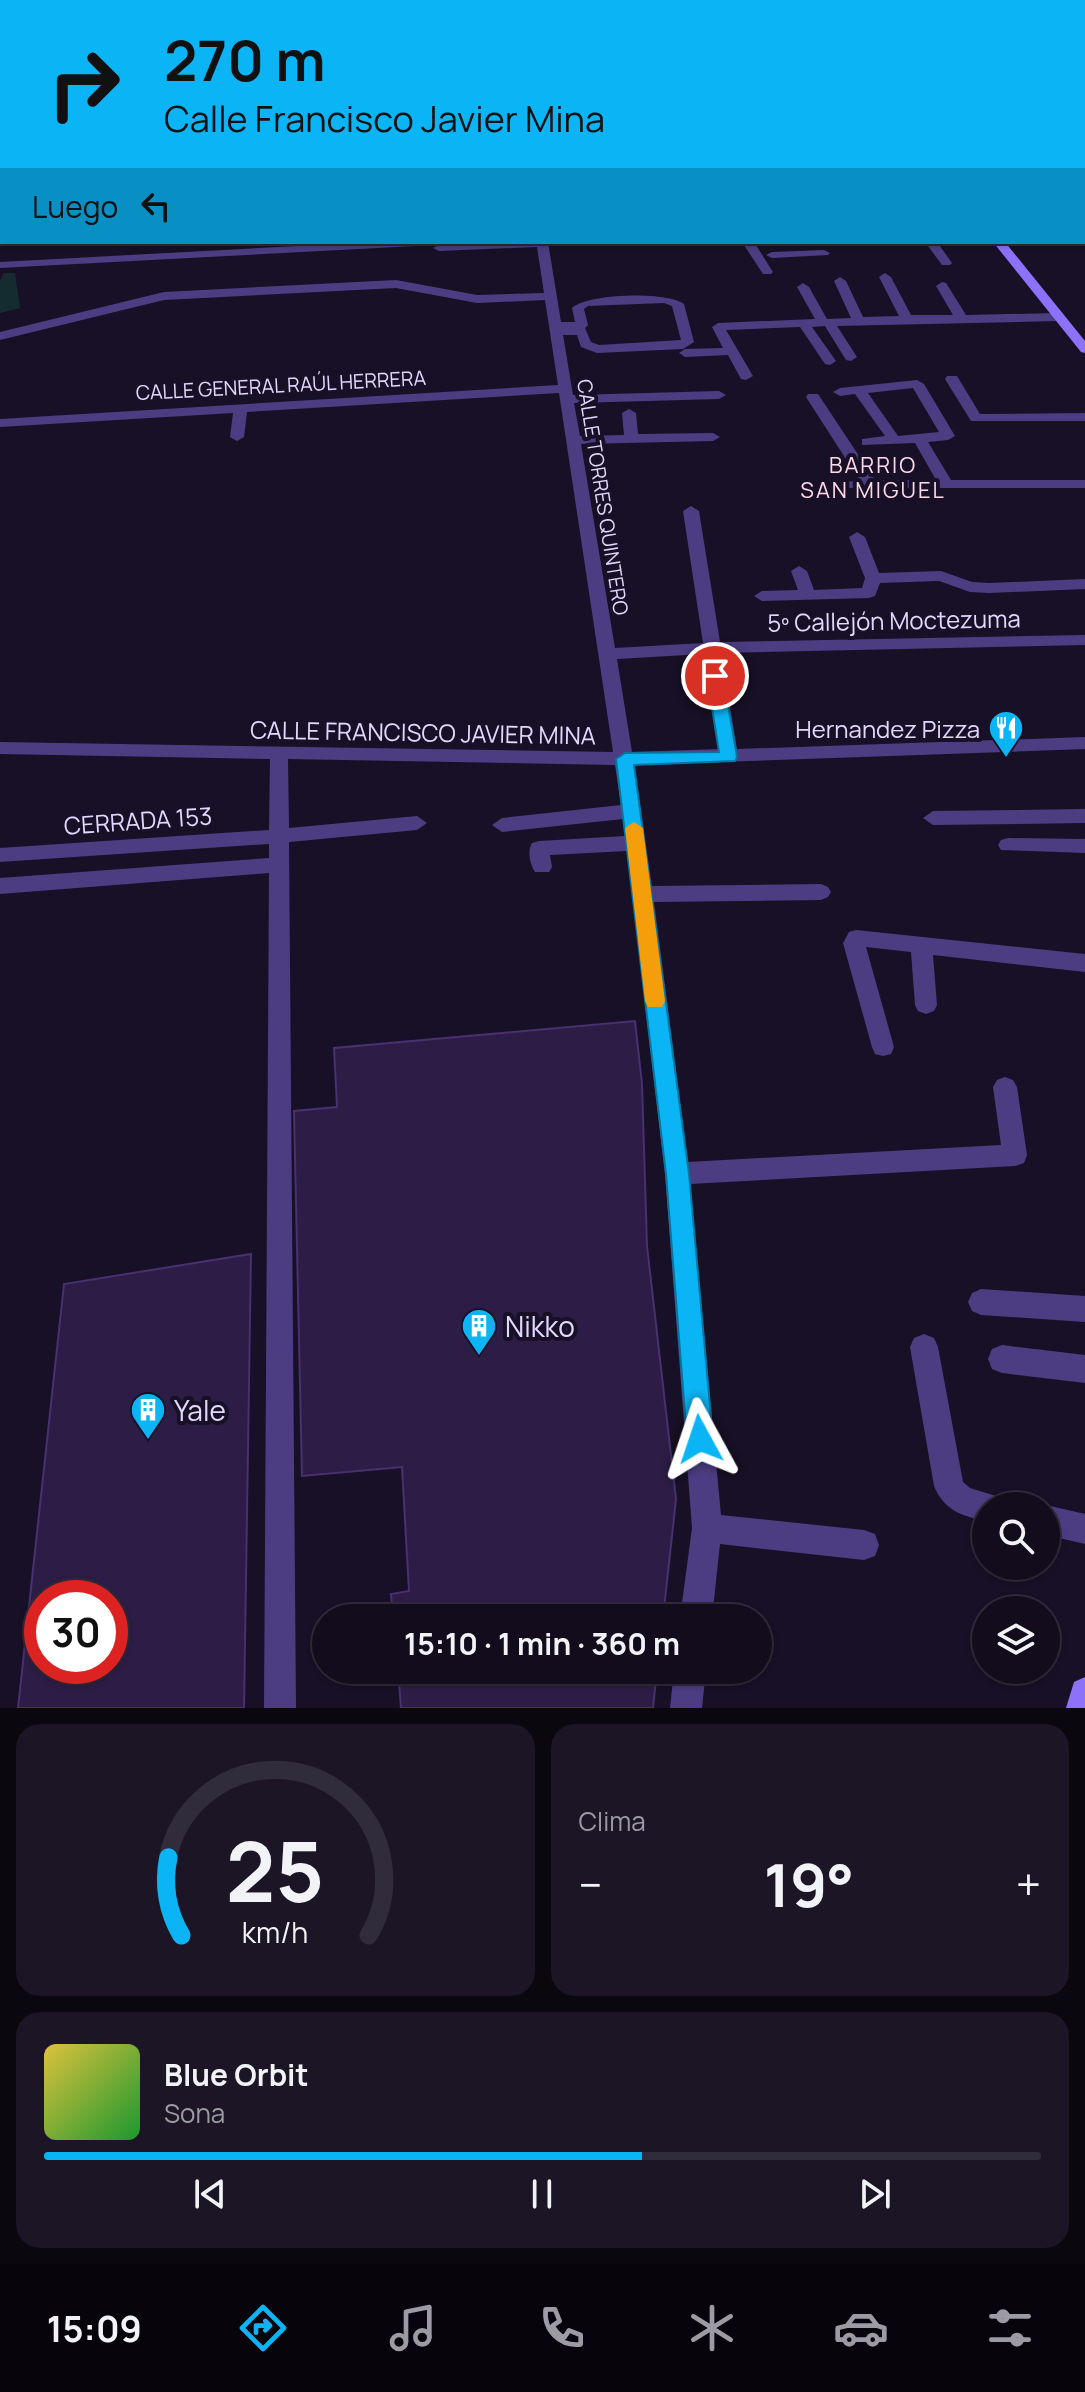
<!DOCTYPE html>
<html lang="es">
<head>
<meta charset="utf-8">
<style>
	body { margin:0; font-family:Manrope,sans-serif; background:#1b1525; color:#f1f3f6; height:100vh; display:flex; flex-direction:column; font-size:30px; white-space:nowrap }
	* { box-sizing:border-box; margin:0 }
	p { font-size:26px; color:#9c9ba3 }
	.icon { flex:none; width:44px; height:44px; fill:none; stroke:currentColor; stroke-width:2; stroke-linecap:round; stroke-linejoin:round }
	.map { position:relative; height:1708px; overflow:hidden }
	.sheet { display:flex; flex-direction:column; gap:16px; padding:16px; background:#0a070f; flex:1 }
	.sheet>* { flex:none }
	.top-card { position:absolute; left:0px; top:0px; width:1086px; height:244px; box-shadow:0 2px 6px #0004,0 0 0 2px #312c3b; background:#0bb5f5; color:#111; overflow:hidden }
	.controls { position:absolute; left:972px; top:1492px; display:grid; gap:16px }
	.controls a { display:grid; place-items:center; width:88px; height:88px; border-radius:50%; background:#120c1c; box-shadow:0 2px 6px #0004,0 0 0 2px #312c3b; font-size:40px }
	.speed { position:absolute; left:24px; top:1580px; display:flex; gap:16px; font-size:40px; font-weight:700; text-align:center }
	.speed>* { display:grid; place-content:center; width:104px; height:104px; border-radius:50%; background:#120c1c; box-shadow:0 2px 6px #0004,0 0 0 2px #312c3b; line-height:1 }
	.speed .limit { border:12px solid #d22; background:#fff; color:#111 }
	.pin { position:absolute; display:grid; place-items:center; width:68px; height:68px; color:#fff; margin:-34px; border:4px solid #fff; border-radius:50%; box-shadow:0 2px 8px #0007 }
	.me { position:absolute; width:88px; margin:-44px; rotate:355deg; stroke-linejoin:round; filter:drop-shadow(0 0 6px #0008) }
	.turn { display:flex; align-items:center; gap:28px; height:168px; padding:0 32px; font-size:36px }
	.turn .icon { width:104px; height:104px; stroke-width:2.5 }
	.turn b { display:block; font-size:56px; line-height:68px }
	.then { display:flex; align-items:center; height:76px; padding:0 32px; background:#0003; gap:16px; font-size:30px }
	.big { font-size:60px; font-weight:700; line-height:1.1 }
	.sheet .tile { flex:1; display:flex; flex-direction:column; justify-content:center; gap:12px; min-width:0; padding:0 28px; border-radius:24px; background:#1b1525 }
	.sheet .dial { align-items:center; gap:0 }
	.dial svg { height:208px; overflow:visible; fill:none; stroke:#312c3b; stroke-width:7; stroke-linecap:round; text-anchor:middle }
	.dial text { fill:#f1f3f6; stroke:none }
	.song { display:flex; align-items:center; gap:24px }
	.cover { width:96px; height:96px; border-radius:12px; background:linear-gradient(135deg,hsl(50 70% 55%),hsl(130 70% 35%)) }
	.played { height:8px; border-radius:4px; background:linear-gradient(90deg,#0bb5f5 60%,#312c3b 60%) }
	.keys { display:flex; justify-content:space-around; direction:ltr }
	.heat { display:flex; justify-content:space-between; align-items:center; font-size:44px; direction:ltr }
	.sheet .tiles { flex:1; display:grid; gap:16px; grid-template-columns:1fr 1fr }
	.tile:last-child { grid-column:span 2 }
	.trip { position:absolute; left:312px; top:1604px; width:460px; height:80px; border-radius:40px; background:#120c1c; box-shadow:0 2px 6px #0004,0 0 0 2px #312c3b; font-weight:700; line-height:80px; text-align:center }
	.tab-bar { display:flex; height:128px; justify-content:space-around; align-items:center; background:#07050b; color:#9c9ba3 }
	.tab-bar .icon { width:56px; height:56px }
	.tab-bar .on { color:#0bb5f5 }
	.tab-bar b { font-size:36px; color:#f1f3f6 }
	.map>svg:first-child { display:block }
	.green { fill:#142c30 }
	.building { fill:#2d1d46; stroke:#483071; stroke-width:2; fill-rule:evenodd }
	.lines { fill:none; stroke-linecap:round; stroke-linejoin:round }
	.street { fill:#4c3d83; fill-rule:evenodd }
	.secondary { fill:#8d72f9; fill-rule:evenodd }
	.route { fill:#0bb5f5; stroke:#07769f; stroke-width:2 }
	.slow { fill:#f59e0b }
	.labels { text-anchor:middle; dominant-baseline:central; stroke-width:8; stroke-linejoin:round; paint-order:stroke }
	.far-street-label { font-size:20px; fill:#e2d7fd; stroke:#181026 }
	.far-neighbourhood-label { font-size:22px; letter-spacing:2px; fill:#fed9ea; stroke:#181026 }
	.street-label { font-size:24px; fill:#e2d7fd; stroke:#181026 }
	.poi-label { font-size:24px; fill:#e2d7fd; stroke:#181026; text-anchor:end }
	.near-poi-label { font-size:28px; fill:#e2d7fd; stroke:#181026; text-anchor:start }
</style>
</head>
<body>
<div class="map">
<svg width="1085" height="1708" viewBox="0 0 1085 1708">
	<rect width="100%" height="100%" fill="#181026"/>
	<polygon class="green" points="4,273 15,273 20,308 0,313 0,281"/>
	<g class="building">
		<polygon points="635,1021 642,1084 647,1246 676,1499 663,1618 393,1618 391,1594 409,1591 402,1467 302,1476 294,1111 337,1107 334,1048"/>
		<path d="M251,1254L244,1708H18L64,1284ZM42,1598H110V1666H42Z"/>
		<polygon points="398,1670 657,1670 653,1708 401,1708"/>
	</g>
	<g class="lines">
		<g class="street">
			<rect x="123" y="0" width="8" height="2"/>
			<polygon points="257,0 265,0 266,2 258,2"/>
			<polygon points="431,0 439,0 440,2 432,2"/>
			<rect x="698" y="0" width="8" height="2"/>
			<polygon points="739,0 747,0 749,2 741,2"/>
			<polygon points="1027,0 1054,0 1055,1 1024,2"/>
			<rect x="0" y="9" width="2" height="4"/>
			<rect x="1084" y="14" width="1" height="4"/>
			<rect x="0" y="36" width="2" height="4"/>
			<rect x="1084" y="49" width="1" height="6"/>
			<rect x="0" y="65" width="2" height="6"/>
			<rect x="1084" y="66" width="1" height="6"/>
			<rect x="1084" y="110" width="1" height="8"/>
			<rect x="1084" y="173" width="1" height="6"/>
			<rect x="1084" y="208" width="1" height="6"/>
			<rect x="1084" y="226" width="1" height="7"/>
			<polygon points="371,242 441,242 435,245 0,268 0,262"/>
			<path d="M493,242H548L561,322H575L572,308C587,293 668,291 684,304L694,342L683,349L597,353L581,347L577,335H563L573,395L719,391L726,395L719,399L574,403L580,436L624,435L622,413L629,409L636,413L638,434L713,433L720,437L713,441L581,444L615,648L703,643L683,511L691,506L699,511L720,642L1085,635V645L721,653L737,749L1085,737V749L634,765L652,886L821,884L828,887L831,892L828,897L821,900L654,902L688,1162L1001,1145L993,1087L997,1080L1005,1077L1013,1080L1017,1087L1027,1155L1024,1163L1015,1166L690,1184L721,1515L864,1530L875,1534L879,1545L875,1556L864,1560L720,1544L712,1618H680L692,1528L665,1174L627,851L550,855L552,867L549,872H535C530,864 527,851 532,843L539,841L625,836L623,819L502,832L492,825L502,818L621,805L615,765L288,759L289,828L417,816L427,823L417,830L289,842L296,1708H264L269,873L0,894V878L269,858V844L0,862V848L269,830L270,759L0,754V742L613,752L559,393L247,412L244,437L237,441L230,437L233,413L0,427V419L558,385L545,300L477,303L396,288L164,300L0,340V332L164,292L396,280L477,295L544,293L537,247L439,251L433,248L439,245ZM664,303L672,306L681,340L599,345L591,342L585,328L588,325L584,309L588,306ZM704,654L719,749L632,752L617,659Z"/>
			<polygon points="742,242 754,242 773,272 771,274 763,274"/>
			<polygon points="925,242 937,242 952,263 950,265 942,265"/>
			<polygon points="824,250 830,253 828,255 772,258 766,255 772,252"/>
			<polygon points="885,273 891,277 911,315 953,315 936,286 942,282 946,283 966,315 1058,313 1064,317 1058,321 837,326 857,357 851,361 846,360 825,326 812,327 836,361 830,365 825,364 800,327 726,330 753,376 746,380 741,379 728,355 685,357 679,353 685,349 723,348 712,327 718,323 815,319 797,287 803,283 809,287 827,319 851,318 834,281 840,277 846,281 863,317 899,316 879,277"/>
			<polygon points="947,376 957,376 980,414 1085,413 1085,421 971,421 945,379"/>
			<path d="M917,380L924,384L955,436L948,440L928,442L951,480H1085V488H839V482L860,481L806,397L808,394H818L875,480H936L915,443L862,445V439L885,436L855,394L840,396L833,392L840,388ZM913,388L939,432L898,436L868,393Z"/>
			<polygon points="857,532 865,537 879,573 941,571 972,582 989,583 1085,579 1085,589 989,593 970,592 939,581 880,583 875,596 869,598 762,601 754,596 762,591 798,590 791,571 799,566 807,571 814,590 862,588 865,578 849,537"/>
			<polygon points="1085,809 1085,823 933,825 923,818 933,811"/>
			<polygon points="1008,838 1085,839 1085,853 1001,850 998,845 1001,840"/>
			<polygon points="856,930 1085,954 1085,972 933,955 937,1005 934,1011 926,1014 918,1011 915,1005 911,952 866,947 894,1047 891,1054 883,1056 875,1054 872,1047 843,943 849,932"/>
			<polygon points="981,1289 1085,1296 1085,1322 981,1315 972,1311 968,1302 972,1293"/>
			<path d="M924,1334L934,1338L938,1347L963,1482L970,1488L996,1496L1001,1506H986V1521C961,1516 944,1510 934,1486L910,1347L914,1338Z"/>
			<polygon points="1002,1345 1085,1355 1085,1383 1002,1373 992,1369 988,1359 992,1349"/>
			<polygon points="1046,1505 1085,1514 1085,1544 1046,1535"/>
			<polygon points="674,1670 706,1670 702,1708 670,1708"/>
		</g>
		<g class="secondary">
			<rect x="821" y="0" width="8" height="2"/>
			<rect x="0" y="212" width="2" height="6"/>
			<polygon points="0,233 2,242 5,242 0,244"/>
			<polygon points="993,242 1005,242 1085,341 1085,353 1081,352"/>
			<polygon points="1085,1677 1085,1708 1066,1708 1074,1682"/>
		</g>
	</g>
	<polygon class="route" points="715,671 723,676 737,757 735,761 634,765 689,1174 713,1439 709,1449 700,1452 690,1449 687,1439 666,1174 616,759 625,753 719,752 707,676"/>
	<polygon class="slow" points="634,822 643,828 665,1001 662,1007 648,1007 645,1001 625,828"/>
	<defs>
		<symbol id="restaurant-pin" viewBox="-11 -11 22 30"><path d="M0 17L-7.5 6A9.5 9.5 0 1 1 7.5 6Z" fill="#0bb5f5" stroke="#181026"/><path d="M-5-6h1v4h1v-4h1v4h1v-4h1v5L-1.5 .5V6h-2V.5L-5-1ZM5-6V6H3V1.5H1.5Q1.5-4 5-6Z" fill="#fff"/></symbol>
		<symbol id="building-pin" viewBox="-11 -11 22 30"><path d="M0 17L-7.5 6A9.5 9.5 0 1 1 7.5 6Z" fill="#0bb5f5" stroke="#181026"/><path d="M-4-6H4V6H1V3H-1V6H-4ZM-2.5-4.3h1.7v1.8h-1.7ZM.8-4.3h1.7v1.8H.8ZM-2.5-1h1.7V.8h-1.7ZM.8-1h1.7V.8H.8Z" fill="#fff"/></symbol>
	</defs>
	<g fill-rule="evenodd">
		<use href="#restaurant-pin" x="986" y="708" width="40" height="54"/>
		<use href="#building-pin" x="459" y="1306" width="40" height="54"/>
		<use href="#building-pin" x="128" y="1390" width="40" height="54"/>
	</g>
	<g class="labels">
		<g class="far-street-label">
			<text transform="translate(281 385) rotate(-3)">CALLE GENERAL RAÚL HERRERA</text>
			<text transform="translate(603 497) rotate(81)">CALLE TORRES QUINTERO</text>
		</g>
		<g class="far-neighbourhood-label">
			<text x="873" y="465">BARRIO<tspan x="873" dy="25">SAN MIGUEL</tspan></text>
		</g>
		<g class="street-label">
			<text transform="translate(894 620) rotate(-1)">5º Callejón Moctezuma</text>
			<text transform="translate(423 732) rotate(1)">CALLE FRANCISCO JAVIER MINA</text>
			<text transform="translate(138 820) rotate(-4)">CERRADA 153</text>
		</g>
		<g class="poi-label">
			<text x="980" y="728">Hernandez Pizza</text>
		</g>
		<g class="near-poi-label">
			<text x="505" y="1326">Nikko</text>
			<text x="174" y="1410">Yale</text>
		</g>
	</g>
</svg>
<div class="controls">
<a><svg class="icon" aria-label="search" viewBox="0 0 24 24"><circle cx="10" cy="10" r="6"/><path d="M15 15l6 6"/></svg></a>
<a><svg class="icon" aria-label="layers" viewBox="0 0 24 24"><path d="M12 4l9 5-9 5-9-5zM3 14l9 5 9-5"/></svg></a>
</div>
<div class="speed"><div class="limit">30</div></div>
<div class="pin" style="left:715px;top:676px;background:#d93025"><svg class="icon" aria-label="arrive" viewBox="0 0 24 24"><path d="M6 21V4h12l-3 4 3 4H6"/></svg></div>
<svg class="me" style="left:700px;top:1439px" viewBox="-20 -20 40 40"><path d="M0-17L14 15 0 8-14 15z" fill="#0bb5f5" stroke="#fff" stroke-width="4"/></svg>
<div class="trip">15:10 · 1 min · 360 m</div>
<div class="top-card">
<div class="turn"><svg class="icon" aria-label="right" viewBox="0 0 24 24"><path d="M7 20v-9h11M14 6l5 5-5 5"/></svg><div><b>270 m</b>Calle Francisco Javier Mina</div></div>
<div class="then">Luego<svg class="icon" aria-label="left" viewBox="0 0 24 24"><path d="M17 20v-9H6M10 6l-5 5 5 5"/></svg></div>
</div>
</div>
<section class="sheet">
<div class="tiles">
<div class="tile dial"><svg viewBox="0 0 100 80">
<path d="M14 69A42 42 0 1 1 86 69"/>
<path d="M14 69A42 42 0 0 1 9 39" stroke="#0bb5f5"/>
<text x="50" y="56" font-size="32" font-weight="700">25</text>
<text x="50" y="72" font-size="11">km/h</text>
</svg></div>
<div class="tile"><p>Clima</p>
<div class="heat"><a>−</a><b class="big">19°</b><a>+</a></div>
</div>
<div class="tile">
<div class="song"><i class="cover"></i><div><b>Blue Orbit</b><p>Sona</p></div></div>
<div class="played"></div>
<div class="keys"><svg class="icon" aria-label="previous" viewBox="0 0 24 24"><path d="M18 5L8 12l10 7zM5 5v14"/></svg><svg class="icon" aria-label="pause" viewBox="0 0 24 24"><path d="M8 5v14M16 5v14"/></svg><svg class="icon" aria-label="next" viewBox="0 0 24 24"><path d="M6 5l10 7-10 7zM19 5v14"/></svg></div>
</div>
</div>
</section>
<nav class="tab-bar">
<b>15:09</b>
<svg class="icon on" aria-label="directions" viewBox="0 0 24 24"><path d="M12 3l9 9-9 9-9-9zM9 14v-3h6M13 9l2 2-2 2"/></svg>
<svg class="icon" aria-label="music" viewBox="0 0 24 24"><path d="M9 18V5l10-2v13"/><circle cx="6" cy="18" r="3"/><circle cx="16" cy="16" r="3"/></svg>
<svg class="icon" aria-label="phone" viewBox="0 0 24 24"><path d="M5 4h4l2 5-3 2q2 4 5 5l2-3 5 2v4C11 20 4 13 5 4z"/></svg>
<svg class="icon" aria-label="climate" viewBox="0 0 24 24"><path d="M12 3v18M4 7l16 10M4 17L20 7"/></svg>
<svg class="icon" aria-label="car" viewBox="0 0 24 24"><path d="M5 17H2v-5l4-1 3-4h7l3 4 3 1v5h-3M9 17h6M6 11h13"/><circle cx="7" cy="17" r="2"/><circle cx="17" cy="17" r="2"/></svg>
<svg class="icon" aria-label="filters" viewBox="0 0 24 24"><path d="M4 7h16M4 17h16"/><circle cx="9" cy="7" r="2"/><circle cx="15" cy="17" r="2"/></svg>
</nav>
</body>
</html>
